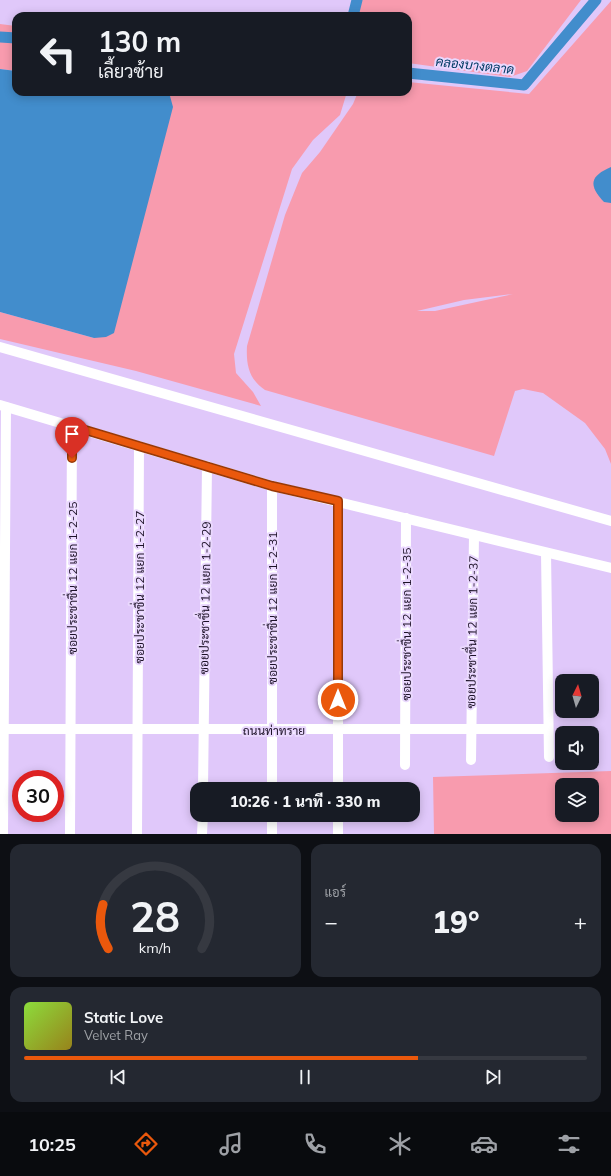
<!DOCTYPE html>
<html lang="th">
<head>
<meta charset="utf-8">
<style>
	body { margin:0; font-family:Mulish,Sarabun,sans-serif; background:#242831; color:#f1f3f6; height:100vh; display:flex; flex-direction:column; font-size:15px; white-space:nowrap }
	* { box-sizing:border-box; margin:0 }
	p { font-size:13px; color:#9ea1a6 }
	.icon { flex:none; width:22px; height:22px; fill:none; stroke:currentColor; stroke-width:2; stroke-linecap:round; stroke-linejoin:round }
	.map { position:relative; height:834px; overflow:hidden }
	.panel { display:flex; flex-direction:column; gap:10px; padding:10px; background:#0d0f14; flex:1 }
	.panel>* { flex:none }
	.top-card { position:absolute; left:12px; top:12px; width:400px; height:84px; border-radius:12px; box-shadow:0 2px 10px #0003; background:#171b24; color:#f1f3f6; overflow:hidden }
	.needle { width:26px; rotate:5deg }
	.buttons { position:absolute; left:555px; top:674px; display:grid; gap:8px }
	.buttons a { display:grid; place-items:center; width:44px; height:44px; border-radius:8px; background:#171b24; box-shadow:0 2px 10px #0003; font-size:20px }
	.speed { position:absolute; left:12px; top:770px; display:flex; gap:8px; font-size:20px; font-weight:700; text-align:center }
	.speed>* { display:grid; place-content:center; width:52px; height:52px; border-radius:50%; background:#171b24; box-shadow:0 2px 10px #0003; line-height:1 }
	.speed .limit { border:6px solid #d22; background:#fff; color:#111 }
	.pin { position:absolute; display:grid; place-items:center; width:34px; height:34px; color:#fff; margin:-41px -17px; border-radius:50% 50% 50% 0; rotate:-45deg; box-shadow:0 0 4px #0007 }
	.pin .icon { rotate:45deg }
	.me { position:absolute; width:44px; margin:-22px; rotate:0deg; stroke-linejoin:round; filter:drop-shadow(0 0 3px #0008) }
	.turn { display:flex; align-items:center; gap:14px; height:84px; padding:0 20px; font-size:18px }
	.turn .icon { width:52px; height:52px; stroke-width:2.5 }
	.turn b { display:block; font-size:28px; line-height:34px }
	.big { font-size:30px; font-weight:800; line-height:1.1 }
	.panel .card { flex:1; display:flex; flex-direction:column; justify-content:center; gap:6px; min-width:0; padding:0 14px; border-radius:12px; background:#242831 }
	.panel .dial { align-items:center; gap:0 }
	.dial svg { height:104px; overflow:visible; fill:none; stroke:#363941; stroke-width:7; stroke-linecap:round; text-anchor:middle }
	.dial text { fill:#f1f3f6; stroke:none }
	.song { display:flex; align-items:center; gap:12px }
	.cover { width:48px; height:48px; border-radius:6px; background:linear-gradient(135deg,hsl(90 70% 55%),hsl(50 70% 35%)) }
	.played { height:4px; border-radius:2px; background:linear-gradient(90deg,#ea580c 70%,#363941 70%) }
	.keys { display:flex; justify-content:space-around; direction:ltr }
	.heat { display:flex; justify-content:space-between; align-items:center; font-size:22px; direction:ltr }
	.panel .tiles { flex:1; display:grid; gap:10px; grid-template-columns:1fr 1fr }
	.card:last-child { grid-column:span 2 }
	.trip { position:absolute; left:190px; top:782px; width:230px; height:40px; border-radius:12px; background:#171b24; box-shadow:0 2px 10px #0003; font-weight:800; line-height:40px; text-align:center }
	.tabs { display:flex; height:64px; justify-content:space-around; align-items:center; background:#090b0e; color:#9ea1a6 }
	.tabs .icon { width:28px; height:28px }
	.tabs .selected { color:#ea580c }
	.tabs b { font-size:18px; color:#f1f3f6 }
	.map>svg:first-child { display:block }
	.green { fill:#f89bae; fill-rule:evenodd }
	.water { fill:#428dcc }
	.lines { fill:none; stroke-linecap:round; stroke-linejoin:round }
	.canal { stroke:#428dcc; stroke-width:11 }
	.minor { stroke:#fff; stroke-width:10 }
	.route-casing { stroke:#983908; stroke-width:10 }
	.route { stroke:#ea580c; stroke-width:7 }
	.labels { text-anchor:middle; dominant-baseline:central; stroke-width:4; stroke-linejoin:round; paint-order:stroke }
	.street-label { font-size:12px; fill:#1d1228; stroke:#ead8fe }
	.water-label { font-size:13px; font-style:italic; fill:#003b64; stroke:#ead8fe }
</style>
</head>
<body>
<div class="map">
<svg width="611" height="834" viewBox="0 0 611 834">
	<rect width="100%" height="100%" fill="#e0c8fa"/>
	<g class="green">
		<polygon points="361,0 581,0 527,71 510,77 408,63 408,16 358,16"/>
		<path d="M611,1V464L605,449L585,423L543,393L523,389L515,391L494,456L265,390C249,379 246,365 247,346L285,215L302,173L320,152L353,104L358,92H408V82L529,94ZM513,294L435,311H417L464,300Z"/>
		<polygon points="0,24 16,26 16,71 0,69"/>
		<polygon points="165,92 347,92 340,115 313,140 292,169 234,354 236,373 253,392 261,406 136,371 0,339 0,312 94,338 170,96"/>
		<path d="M611,771V834H434L433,777ZM562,785H592V815H562Z"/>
	</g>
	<g class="water">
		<polygon points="0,69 16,71 16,92 165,92 170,96 173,107 114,333 106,337 94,338 0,312"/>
		<path d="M611,167V203L604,202C588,185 590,176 611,167Z"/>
	</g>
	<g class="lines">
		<g class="canal">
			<polyline points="353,16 357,0"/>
			<polyline points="0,37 16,38"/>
			<polyline points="408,73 524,85 596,0"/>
		</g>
		<g class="minor">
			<polyline points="0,347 611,521"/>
			<polyline points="0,405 272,486 611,568"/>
			<polyline points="338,501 338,789"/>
			<polyline points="546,553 549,757"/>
			<polyline points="0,729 548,729"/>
			<polyline points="471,760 474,535"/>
			<polyline points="405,765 406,518"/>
			<polyline points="203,789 207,466"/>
			<polyline points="272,789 272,486"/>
			<polyline points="3,834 6,407"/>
			<polyline points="70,834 72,427"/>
			<polyline points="137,834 139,446"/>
			<polyline points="202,834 203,815"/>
			<polyline points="272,834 272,815"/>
			<polyline points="338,834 338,815"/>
		</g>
	</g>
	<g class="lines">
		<defs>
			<polyline id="route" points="72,458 72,426 272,486 338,501 338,700"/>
		</defs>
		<use href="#route" class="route-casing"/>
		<use href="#route" class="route"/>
	</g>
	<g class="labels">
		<g class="street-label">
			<text transform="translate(72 578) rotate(-90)">ซอยประชาชื่น 12 แยก 1-2-25</text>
			<text transform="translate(139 587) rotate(-90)">ซอยประชาชื่น 12 แยก 1-2-27</text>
			<text transform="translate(205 598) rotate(-89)">ซอยประชาชื่น 12 แยก 1-2-29</text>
			<text transform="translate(272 608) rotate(-90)">ซอยประชาชื่น 12 แยก 1-2-31</text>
			<text transform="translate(406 624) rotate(-90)">ซอยประชาชื่น 12 แยก 1-2-35</text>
			<text transform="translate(472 632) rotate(-89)">ซอยประชาชื่น 12 แยก 1-2-37</text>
			<text x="274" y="730">ถนนท่าทราย</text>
		</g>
		<g class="water-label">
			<text transform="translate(475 65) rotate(6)">คลองบางตลาด</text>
		</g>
	</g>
</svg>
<div class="buttons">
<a><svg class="needle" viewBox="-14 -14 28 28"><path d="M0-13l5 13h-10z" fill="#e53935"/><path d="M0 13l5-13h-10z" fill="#9ea1a6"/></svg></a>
<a><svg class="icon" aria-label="sound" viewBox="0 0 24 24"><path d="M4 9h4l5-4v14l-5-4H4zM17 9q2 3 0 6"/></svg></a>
<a><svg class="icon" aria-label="layers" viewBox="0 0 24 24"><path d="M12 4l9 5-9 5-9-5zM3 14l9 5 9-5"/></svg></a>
</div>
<div class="speed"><div class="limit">30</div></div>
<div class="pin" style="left:72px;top:458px;background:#d93025"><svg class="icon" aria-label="arrive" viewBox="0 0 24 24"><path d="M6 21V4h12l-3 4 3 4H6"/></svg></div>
<svg class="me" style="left:338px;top:700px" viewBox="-20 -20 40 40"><circle r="17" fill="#ea580c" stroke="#fff" stroke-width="3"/><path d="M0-11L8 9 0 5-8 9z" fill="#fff"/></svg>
<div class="trip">10:26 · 1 นาที · 330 m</div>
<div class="top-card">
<div class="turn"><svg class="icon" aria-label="left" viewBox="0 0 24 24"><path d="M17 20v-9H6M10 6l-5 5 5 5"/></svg><div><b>130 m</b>เลี้ยวซ้าย</div></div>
</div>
</div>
<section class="panel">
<div class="tiles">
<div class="card dial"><svg viewBox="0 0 100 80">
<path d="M14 69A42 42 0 1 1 86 69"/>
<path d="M14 69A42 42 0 0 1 10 35" stroke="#ea580c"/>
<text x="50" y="56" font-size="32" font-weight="700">28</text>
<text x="50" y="72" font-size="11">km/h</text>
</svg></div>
<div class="card"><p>แอร์</p>
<div class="heat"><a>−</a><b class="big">19°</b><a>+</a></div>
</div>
<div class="card">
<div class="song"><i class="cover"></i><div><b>Static Love</b><p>Velvet Ray</p></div></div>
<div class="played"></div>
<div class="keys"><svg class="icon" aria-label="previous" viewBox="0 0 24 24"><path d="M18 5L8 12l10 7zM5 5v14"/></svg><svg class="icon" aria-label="pause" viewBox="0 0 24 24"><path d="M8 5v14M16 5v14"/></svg><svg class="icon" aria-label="next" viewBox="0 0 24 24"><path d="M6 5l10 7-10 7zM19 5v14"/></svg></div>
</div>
</div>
</section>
<nav class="tabs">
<b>10:25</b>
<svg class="icon selected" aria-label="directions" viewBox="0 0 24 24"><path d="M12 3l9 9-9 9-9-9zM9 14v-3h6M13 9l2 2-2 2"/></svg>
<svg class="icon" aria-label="music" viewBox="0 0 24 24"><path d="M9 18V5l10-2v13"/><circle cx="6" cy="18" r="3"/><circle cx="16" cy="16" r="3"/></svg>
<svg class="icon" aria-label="phone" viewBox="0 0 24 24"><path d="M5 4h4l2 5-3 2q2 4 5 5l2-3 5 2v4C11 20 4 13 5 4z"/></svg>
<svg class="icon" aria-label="climate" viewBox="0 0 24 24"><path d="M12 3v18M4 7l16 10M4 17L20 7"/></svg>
<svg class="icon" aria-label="car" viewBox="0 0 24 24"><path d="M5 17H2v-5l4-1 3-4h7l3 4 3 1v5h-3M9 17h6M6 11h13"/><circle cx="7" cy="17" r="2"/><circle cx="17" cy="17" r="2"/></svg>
<svg class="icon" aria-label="filters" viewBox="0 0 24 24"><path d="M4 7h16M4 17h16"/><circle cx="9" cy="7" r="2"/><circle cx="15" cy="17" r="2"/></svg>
</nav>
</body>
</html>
